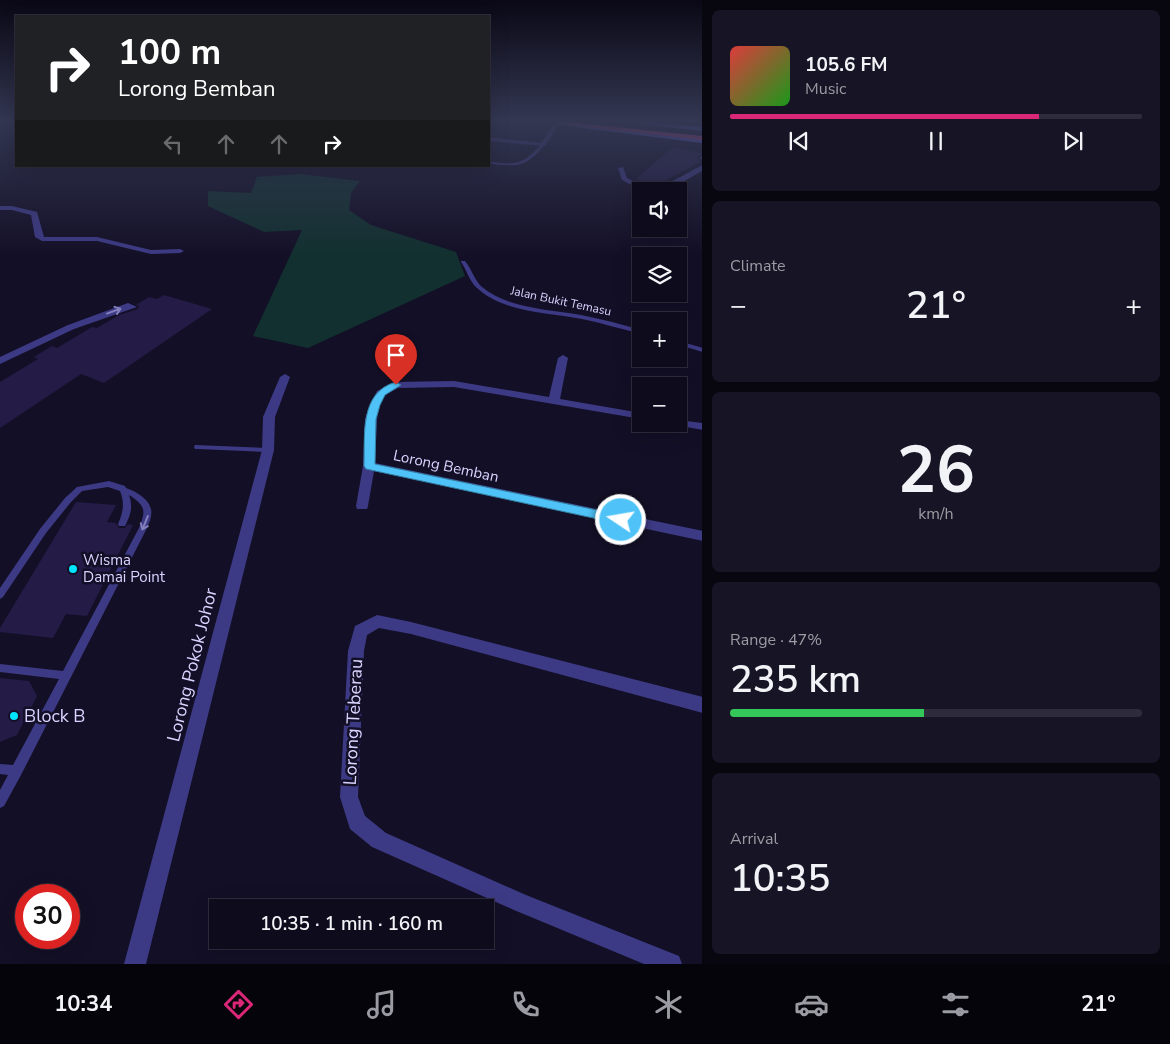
<!DOCTYPE html>
<html lang="en">
<head>
<meta charset="utf-8">
<style>
	body { margin:0; font-family:"Nunito Sans",sans-serif; background:#171425; color:#f1f3f6; height:100vh; display:flex; flex-direction:column; font-size:19px; white-space:nowrap }
	* { box-sizing:border-box; margin:0 }
	p { font-size:16px; color:#9b9ba3 }
	.icon { flex:none; width:28px; height:28px; fill:none; stroke:currentColor; stroke-width:2; stroke-linecap:round; stroke-linejoin:round }
	.map { position:relative; flex:1; overflow:hidden }
	.sheet { display:flex; flex-direction:column; gap:10px; padding:10px; background:#08060f; width:468px }
	.sheet>* { flex:none }
	.banner { position:absolute; left:15px; top:15px; width:475px; height:152px; border-radius:0px; box-shadow:0 5px 20px #0002,0 0 0 1px #2e2b3b; background:#202124; color:#fff; overflow:hidden }
	.buttons { position:absolute; left:632px; top:182px; display:grid; gap:10px }
	.buttons a { display:grid; place-items:center; width:55px; height:55px; border-radius:0px; background:#0e0b1c; box-shadow:0 5px 20px #0002,0 0 0 1px #2e2b3b; font-size:25px }
	.speed { position:absolute; left:15px; top:884px; display:flex; gap:10px; font-size:25px; font-weight:700; text-align:center }
	.speed>* { display:grid; place-content:center; width:65px; height:65px; border-radius:50%; background:#0e0b1c; box-shadow:0 5px 20px #0002,0 0 0 1px #2e2b3b; line-height:1 }
	.speed .limit { border:8px solid #d22; background:#fff; color:#111 }
	.pin { position:absolute; display:grid; place-items:center; width:42px; height:42px; color:#fff; margin:-51px -21px; border-radius:50% 50% 50% 0; rotate:-45deg; box-shadow:0 0 5px #0007 }
	.pin .icon { rotate:45deg }
	.me { position:absolute; width:55px; margin:-28px; rotate:282deg; stroke-linejoin:round; filter:drop-shadow(0 0 4px #0008) }
	.turn { display:flex; align-items:center; gap:18px; height:105px; padding:0 20px; font-size:22px }
	.turn .icon { width:65px; height:65px; stroke-width:2.5 }
	.turn b { display:block; font-size:35px; line-height:42px }
	.lanes { display:flex; align-items:center; height:48px; padding:0 20px; background:#0003; justify-content:center; gap:25px; direction:ltr }
	.lanes .off { opacity:.35 }
	.big { font-size:38px; font-weight:600; line-height:1.1 }
	.sheet .widget { flex:1; display:flex; flex-direction:column; justify-content:center; gap:8px; min-width:0; padding:0 18px; border-radius:8px; background:#171425 }
	.sheet .dial { align-items:center; gap:0 }
	.dial b { font-size:65px; line-height:1 }
	.song { display:flex; align-items:center; gap:15px }
	.cover { width:60px; height:60px; border-radius:8px; background:linear-gradient(135deg,hsl(0 70% 55%),hsl(120 70% 35%)) }
	.played { height:5px; border-radius:2px; background:linear-gradient(90deg,#db2777 75%,#2e2b3b 75%) }
	.keys { display:flex; justify-content:space-around; direction:ltr }
	.heat { display:flex; justify-content:space-between; align-items:center; font-size:28px; direction:ltr }
	.charge { height:8px; border-radius:4px; background:linear-gradient(90deg,#34c759 47%,#2e2b3b 0) }
	.trip { position:absolute; left:209px; top:899px; width:285px; height:50px; border-radius:0px; background:#0e0b1c; box-shadow:0 5px 20px #0002,0 0 0 1px #2e2b3b; font-weight:600; line-height:50px; text-align:center }
	.tabs { display:flex; height:80px; justify-content:space-around; align-items:center; background:#06040b; color:#9b9ba3 }
	.tabs .icon { width:35px; height:35px }
	.tabs .active { color:#db2777 }
	.tabs b { font-size:22px; color:#f1f3f6 }
	main { display:flex; flex:1; min-height:0 }
	.map>svg:first-child { display:block }
	.green { fill:#12302f }
	.building { fill:#241b47 }
	.lines { fill:none; stroke-linecap:round; stroke-linejoin:round }
	.lane { fill:#3d3a85; fill-rule:evenodd }
	.street { fill:#3d3a85; fill-rule:evenodd }
	.secondary { fill:#6f6bff; fill-rule:evenodd }
	.highway { fill:#ff4fa3; fill-rule:evenodd }
	.oneway { stroke:#837fbc }
	.route { fill:#4fc3f7; stroke:#337fa1 }
	.poi-dot { fill:#00e5ff; stroke:#130f26; stroke-width:2 }
	.labels { text-anchor:middle; dominant-baseline:central; stroke-width:5; stroke-linejoin:round; paint-order:stroke }
	.far-street-label { font-size:12px; fill:#d9d4ff; stroke:#130f26 }
	.street-label { font-size:15px; fill:#d9d4ff; stroke:#130f26 }
	.poi-label { font-size:15px; fill:#d9d4ff; stroke:#130f26; text-anchor:start }
	.near-street-label { font-size:18px; fill:#d9d4ff; stroke:#130f26 }
	.near-poi-label { font-size:18px; fill:#d9d4ff; stroke:#130f26; text-anchor:start }
</style>
</head>
<body>
<main>
<div class="map">
<svg width="703" height="964" viewBox="0 0 703 964">
	<rect width="100%" height="100%" fill="#130f26"/>
	<polygon class="green" points="300,174 360,181 351,193 349,210 371,225 456,252 465,276 308,348 253,336 302,230 264,232 208,206 208,191 251,193 257,177"/>
	<g class="building">
		<polygon points="673,147 703,154 698,157 699,160 702,161 663,182 652,184 636,179"/>
		<polygon points="164,295 212,309 104,383 81,374 0,428 0,382 38,359 34,357 52,346 57,348 92,327 97,328 119,315 138,309 139,306 136,305 149,297 157,299"/>
		<polygon points="76,502 116,505 107,522 116,523 119,528 125,528 128,524 133,525 87,616 66,614 53,638 0,632 0,628"/>
		<polygon points="0,678 29,681 37,696 17,735 0,742"/>
	</g>
	<g class="lines">
		<g class="lane">
			<path d="M542,144L545,145C533,158 525,167 506,165C501,165 495,165 490,163L492,162C520,165 522,164 542,144Z"/>
			<rect x="700" y="157" width="3" height="2"/>
			<path d="M461,261H465C472,269 474,280 482,287C509,309 548,309 581,315C601,319 621,324 641,330V334C621,329 602,323 582,319C547,312 504,313 477,288C469,281 467,270 461,262Z"/>
			<polygon points="679,341 703,348 703,352 679,345"/>
			<polygon points="195,445 268,448 272,450 268,452 198,449 195,449 194,447"/>
			<path d="M109,481L125,486L126,488C137,492 154,501 151,516C151,520 148,524 147,528L21,775L4,806L0,808V790L8,775L0,774V764L13,765L59,679L0,672V664L63,671L139,528C146,511 146,506 129,495C133,506 131,514 126,524L125,526H119L118,524C123,513 125,503 120,491L108,487L82,491L71,502L46,533L3,597L0,599V588L40,529L65,498L77,487Z"/>
		</g>
		<g class="street">
			<polygon points="555,122 560,123 545,146 489,141 489,137 541,143"/>
			<path d="M703,165V170C673,189 654,198 622,180L618,168L623,167L627,178C661,196 672,179 703,165Z"/>
			<polygon points="0,206 12,206 37,212 44,237 97,237 151,250 180,249 184,251 180,253 151,254 97,241 42,241 35,237 31,215 12,210 0,210"/>
			<polygon points="128,303 137,307 74,329 0,364 0,357 68,325"/>
			<polygon points="563,355 568,358 560,399 641,413 641,419 454,387 398,388 385,395 380,405 377,419 375,463 703,531 703,541 374,471 368,506 367,509 357,509 356,506 363,466 365,419 370,405 377,391 396,382 454,381 549,397 558,358"/>
			<polygon points="285,374 290,377 275,417 274,450 146,964 124,964 262,450 263,417 280,377"/>
			<polygon points="679,420 703,423 703,430 675,425 674,424 679,424"/>
			<polygon points="377,615 411,622 703,697 703,713 411,634 379,628 367,635 364,651 358,797 365,816 386,833 526,895 679,956 682,964 644,964 514,910 372,847 350,829 340,797 348,651 355,626"/>
		</g>
		<g class="secondary">
			<polygon points="561,122 703,139 703,143 559,125"/>
			<polygon points="621,122 646,122 703,127 703,131"/>
		</g>
		<polygon class="highway" points="543,122 569,122 703,136 703,140"/>
	</g>
	<defs><path id="oneway-shaft" d="M-6 0H5M1.5-3L5.5 0L1.5 3" fill="none" stroke-width="1.6" stroke-linecap="round" stroke-linejoin="round" transform="scale(1.25)"/></defs>
	<g class="oneway">
		<use href="#oneway-shaft" transform="translate(114 311) rotate(-20)"/>
		<use href="#oneway-shaft" transform="translate(145 523) rotate(112)"/>
	</g>
	<linearGradient id="sky" x2="0" y2="1"><stop stop-color="#0a0815"/><stop offset="0.47" stop-color="#333752"/><stop offset="1" stop-color="#333752" stop-opacity="0"/></linearGradient>
	<rect width="703" height="257" fill="url(#sky)"/>
	<path class="route" d="M396,382L401,385L385,395L380,405L376,419L375,464L621,515L627,520L625,523L621,524L366,469L364,466C365,436 359,392 396,382Z"/>
	<g class="poi-dot">
		<circle cx="73" cy="569" r="5"/>
		<circle cx="14" cy="716" r="5"/>
	</g>
	<g class="labels">
		<g class="far-street-label">
			<text transform="translate(561 301) rotate(12)">Jalan Bukit Temasu</text>
		</g>
		<g class="street-label">
			<text transform="translate(446 466) rotate(12)">Lorong Bemban</text>
		</g>
		<g class="poi-label">
			<text x="83" y="560">Wisma<tspan x="83" dy="17">Damai Point</tspan></text>
		</g>
		<g class="near-street-label">
			<text transform="translate(192 665) rotate(-76)">Lorong Pokok Johor</text>
			<text transform="translate(353 722) rotate(-87)">Lorong Teberau</text>
		</g>
		<g class="near-poi-label">
			<text x="24" y="716">Block B</text>
		</g>
	</g>
</svg>
<div class="buttons">
<a><svg class="icon" aria-label="sound" viewBox="0 0 24 24"><path d="M4 9h4l5-4v14l-5-4H4zM17 9q2 3 0 6"/></svg></a>
<a><svg class="icon" aria-label="layers" viewBox="0 0 24 24"><path d="M12 4l9 5-9 5-9-5zM3 14l9 5 9-5"/></svg></a>
<a>+</a>
<a>−</a>
</div>
<div class="speed"><div class="limit">30</div></div>
<div class="pin" style="left:396px;top:385px;background:#d93025"><svg class="icon" aria-label="arrive" viewBox="0 0 24 24"><path d="M6 21V4h12l-3 4 3 4H6"/></svg></div>
<svg class="me" style="left:621px;top:520px" viewBox="-20 -20 40 40"><circle r="17" fill="#4fc3f7" stroke="#fff" stroke-width="3"/><path d="M0-11L8 9 0 5-8 9z" fill="#fff"/></svg>
<div class="trip">10:35 · 1 min · 160 m</div>
<div class="banner">
<div class="turn"><svg class="icon" aria-label="right" viewBox="0 0 24 24"><path d="M7 20v-9h11M14 6l5 5-5 5"/></svg><div><b>100 m</b>Lorong Bemban</div></div>
<div class="lanes"><svg class="icon off" aria-label="left" viewBox="0 0 24 24"><path d="M17 20v-9H6M10 6l-5 5 5 5"/></svg><svg class="icon off" aria-label="ahead" viewBox="0 0 24 24"><path d="M12 20V5M6 11l6-6 6 6"/></svg><svg class="icon off" aria-label="ahead" viewBox="0 0 24 24"><path d="M12 20V5M6 11l6-6 6 6"/></svg><svg class="icon" aria-label="right" viewBox="0 0 24 24"><path d="M7 20v-9h11M14 6l5 5-5 5"/></svg></div>
</div>
</div>
<section class="sheet">
<div class="widget">
<div class="song"><i class="cover"></i><div><b>105.6 FM</b><p>Music</p></div></div>
<div class="played"></div>
<div class="keys"><svg class="icon" aria-label="previous" viewBox="0 0 24 24"><path d="M18 5L8 12l10 7zM5 5v14"/></svg><svg class="icon" aria-label="pause" viewBox="0 0 24 24"><path d="M8 5v14M16 5v14"/></svg><svg class="icon" aria-label="next" viewBox="0 0 24 24"><path d="M6 5l10 7-10 7zM19 5v14"/></svg></div>
</div>
<div class="widget"><p>Climate</p>
<div class="heat"><a>−</a><b class="big">21°</b><a>+</a></div>
</div>
<div class="widget dial"><b>26</b><p>km/h</p></div>
<div class="widget"><p>Range · 47%</p><b class="big">235 km</b><div class="charge"></div></div>
<div class="widget"><p>Arrival</p><b class="big">10:35</b></div>
</section>
</main>
<nav class="tabs">
<b>10:34</b>
<svg class="icon active" aria-label="directions" viewBox="0 0 24 24"><path d="M12 3l9 9-9 9-9-9zM9 14v-3h6M13 9l2 2-2 2"/></svg>
<svg class="icon" aria-label="music" viewBox="0 0 24 24"><path d="M9 18V5l10-2v13"/><circle cx="6" cy="18" r="3"/><circle cx="16" cy="16" r="3"/></svg>
<svg class="icon" aria-label="phone" viewBox="0 0 24 24"><path d="M5 4h4l2 5-3 2q2 4 5 5l2-3 5 2v4C11 20 4 13 5 4z"/></svg>
<svg class="icon" aria-label="climate" viewBox="0 0 24 24"><path d="M12 3v18M4 7l16 10M4 17L20 7"/></svg>
<svg class="icon" aria-label="car" viewBox="0 0 24 24"><path d="M5 17H2v-5l4-1 3-4h7l3 4 3 1v5h-3M9 17h6M6 11h13"/><circle cx="7" cy="17" r="2"/><circle cx="17" cy="17" r="2"/></svg>
<svg class="icon" aria-label="filters" viewBox="0 0 24 24"><path d="M4 7h16M4 17h16"/><circle cx="9" cy="7" r="2"/><circle cx="15" cy="17" r="2"/></svg>
<b>21°</b>
</nav>
</body>
</html>
